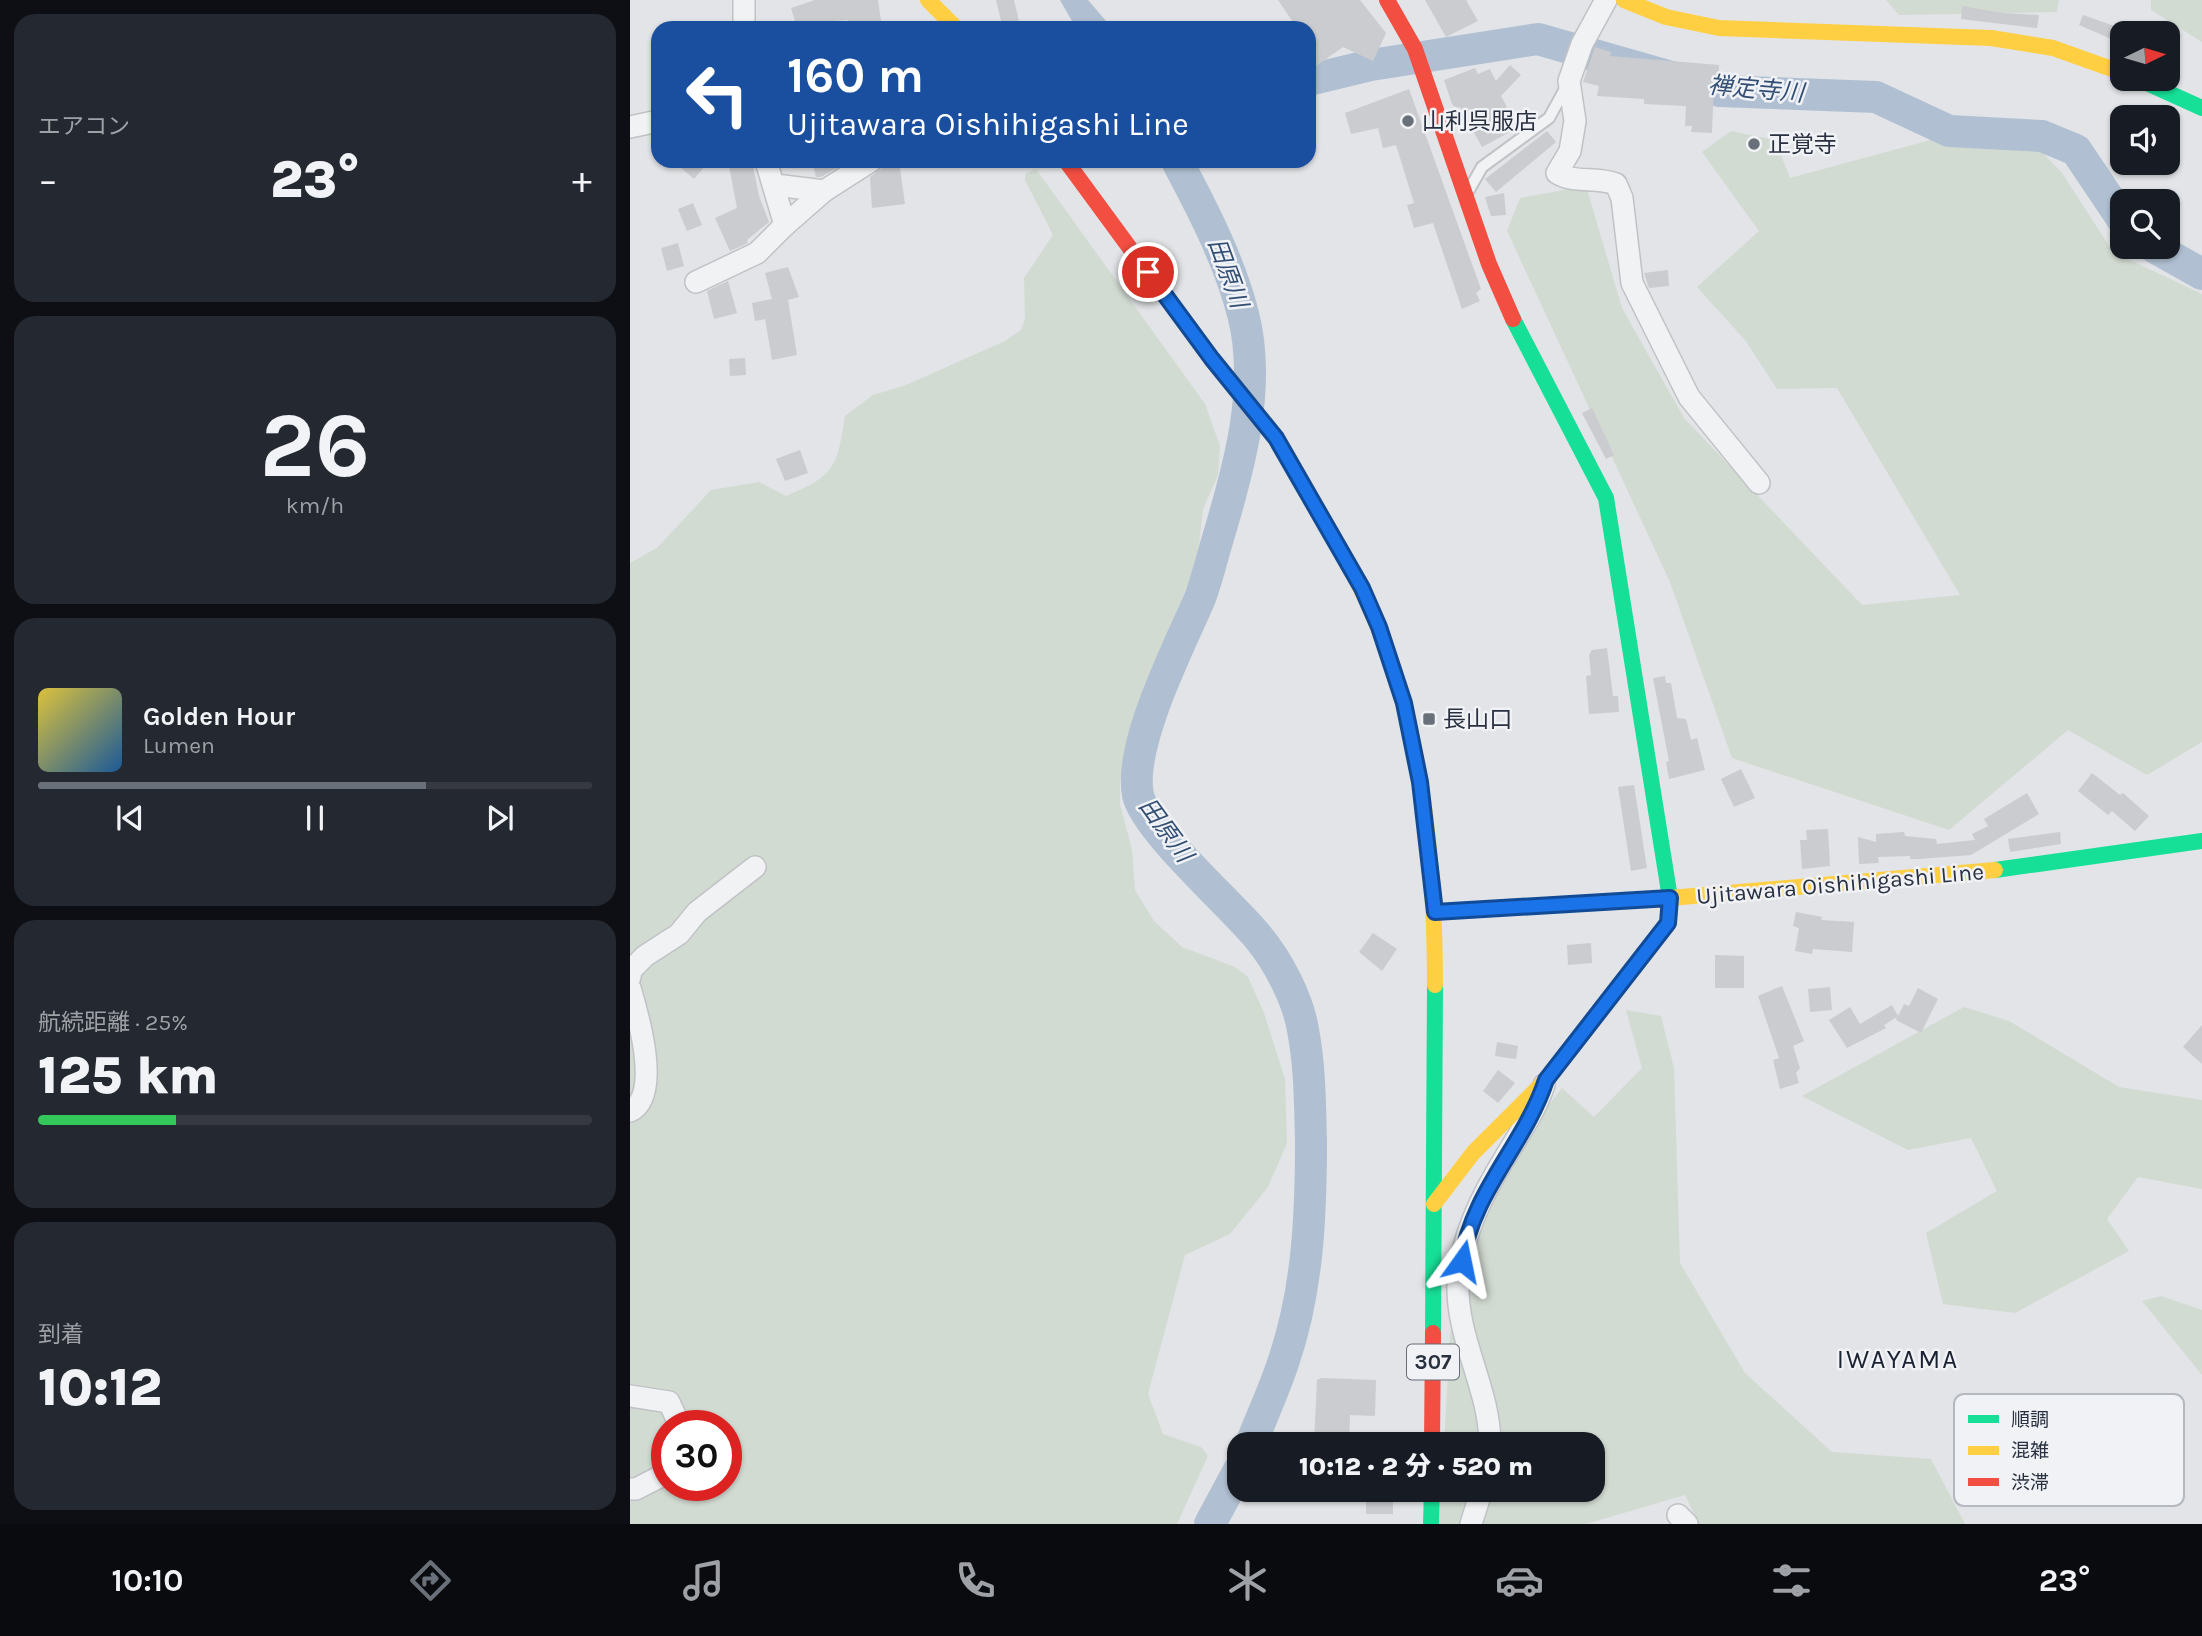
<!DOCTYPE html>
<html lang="ja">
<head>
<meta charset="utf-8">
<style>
	body { margin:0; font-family:Karla,"Noto Sans JP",sans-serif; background:#242831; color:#f1f3f6; height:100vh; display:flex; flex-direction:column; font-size:26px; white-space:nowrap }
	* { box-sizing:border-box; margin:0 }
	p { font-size:23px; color:#9ea1a6 }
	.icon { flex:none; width:38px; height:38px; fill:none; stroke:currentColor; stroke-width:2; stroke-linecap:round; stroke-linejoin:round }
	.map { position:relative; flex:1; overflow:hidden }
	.panel { display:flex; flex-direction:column; gap:14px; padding:14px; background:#0d0f14; width:630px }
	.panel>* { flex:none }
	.hud { position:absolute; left:21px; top:21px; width:665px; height:147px; border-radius:21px; box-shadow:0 2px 5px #0004; background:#1a4fa0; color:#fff; overflow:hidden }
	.needle { width:46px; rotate:85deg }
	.fabs { position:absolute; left:1480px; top:21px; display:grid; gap:14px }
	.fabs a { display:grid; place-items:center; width:70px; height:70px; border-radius:14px; background:#171b24; box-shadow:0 2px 5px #0004; font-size:35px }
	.speed { position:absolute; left:21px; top:1410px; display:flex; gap:14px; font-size:35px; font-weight:700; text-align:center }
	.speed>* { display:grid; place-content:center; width:91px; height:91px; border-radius:50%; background:#171b24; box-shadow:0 2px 5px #0004; line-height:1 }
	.speed .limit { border:10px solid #d22; background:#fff; color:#111 }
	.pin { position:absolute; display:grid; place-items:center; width:60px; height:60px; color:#fff; margin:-30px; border:4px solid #fff; border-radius:50%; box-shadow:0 2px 7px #0007 }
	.me { position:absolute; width:77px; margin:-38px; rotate:12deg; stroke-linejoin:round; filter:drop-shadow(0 0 5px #0008) }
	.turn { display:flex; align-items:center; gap:24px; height:147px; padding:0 21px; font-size:32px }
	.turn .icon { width:91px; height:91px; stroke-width:2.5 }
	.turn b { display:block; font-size:49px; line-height:60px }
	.big { font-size:52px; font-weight:800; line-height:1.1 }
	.panel .tile { flex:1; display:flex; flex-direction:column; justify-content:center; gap:10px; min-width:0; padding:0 24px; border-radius:21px; background:#242831 }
	.panel .dial { align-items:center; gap:0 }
	.dial b { font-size:91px; line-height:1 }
	.song { display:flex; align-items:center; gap:21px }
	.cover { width:84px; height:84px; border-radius:10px; background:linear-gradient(135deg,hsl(50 70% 55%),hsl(210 70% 35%)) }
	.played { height:7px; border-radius:4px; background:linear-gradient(90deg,#6a707a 70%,#363941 70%) }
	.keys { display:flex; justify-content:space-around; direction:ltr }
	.heat { display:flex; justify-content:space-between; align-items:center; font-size:38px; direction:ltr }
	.charge { height:10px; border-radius:5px; background:linear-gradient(90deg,#34c759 25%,#363941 0) }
	.trip { position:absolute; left:597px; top:1432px; width:378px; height:70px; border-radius:21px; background:#171b24; box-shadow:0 2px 5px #0004; font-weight:800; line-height:70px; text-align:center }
	.tab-bar { display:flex; height:112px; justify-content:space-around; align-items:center; background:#090b0e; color:#9ea1a6 }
	.tab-bar .icon { width:49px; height:49px }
	.tab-bar .active { color:#6a707a }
	.tab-bar b { font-size:32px; color:#f1f3f6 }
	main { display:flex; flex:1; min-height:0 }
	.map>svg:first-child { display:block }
	.green { fill:#d2dbd2; fill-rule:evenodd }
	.water { fill:#b0c0d2 }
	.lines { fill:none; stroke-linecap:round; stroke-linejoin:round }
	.river { stroke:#b0c0d2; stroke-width:32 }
	.building { fill:#cacccf }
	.lane-casing { stroke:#c0c2c5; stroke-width:14 }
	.street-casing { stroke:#c0c2c5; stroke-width:24 }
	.lane { stroke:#f1f2f4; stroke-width:10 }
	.street { stroke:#f1f2f4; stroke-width:21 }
	.fast { stroke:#16e098; stroke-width:16 }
	.slow { stroke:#ffcf43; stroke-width:16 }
	.jam { stroke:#f24e42; stroke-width:16 }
	.route-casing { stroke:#114b97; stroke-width:18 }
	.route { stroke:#1a73e8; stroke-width:12 }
	.poi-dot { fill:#6a707a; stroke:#f0f2f6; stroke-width:2.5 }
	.labels { text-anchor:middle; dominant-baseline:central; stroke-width:5; stroke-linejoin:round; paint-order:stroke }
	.shield { fill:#f0f2f6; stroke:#656b77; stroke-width:2 }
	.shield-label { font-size:21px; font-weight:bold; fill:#293140 }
	.poi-label { font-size:23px; fill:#293140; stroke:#f0f2f6; text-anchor:start }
	.street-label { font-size:23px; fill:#293140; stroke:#f0f2f6 }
	.water-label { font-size:24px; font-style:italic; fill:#334f74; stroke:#f0f2f6 }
	.quarter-label { font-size:26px; letter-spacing:2px; fill:#1b2231; stroke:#f0f2f6 }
	.key { fill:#f0f2f6; stroke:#b4b8bf; stroke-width:2 }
	.key-label { font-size:19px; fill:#293140 }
</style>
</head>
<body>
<main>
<section class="panel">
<div class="tile"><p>エアコン</p>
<div class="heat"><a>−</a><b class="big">23°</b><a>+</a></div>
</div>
<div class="tile dial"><b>26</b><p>km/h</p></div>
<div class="tile">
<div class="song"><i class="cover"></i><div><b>Golden Hour</b><p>Lumen</p></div></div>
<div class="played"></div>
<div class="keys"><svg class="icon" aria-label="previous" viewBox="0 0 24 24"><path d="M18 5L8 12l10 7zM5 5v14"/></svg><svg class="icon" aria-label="pause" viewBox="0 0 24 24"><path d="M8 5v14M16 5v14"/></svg><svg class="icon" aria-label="next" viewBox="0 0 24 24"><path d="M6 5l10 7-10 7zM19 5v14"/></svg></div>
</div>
<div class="tile"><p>航続距離 · 25%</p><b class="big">125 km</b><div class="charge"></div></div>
<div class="tile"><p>到着</p><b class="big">10:12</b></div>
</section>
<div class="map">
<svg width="1572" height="1524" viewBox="0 0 1572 1524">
	<rect width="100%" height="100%" fill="#e2e4e7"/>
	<g class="green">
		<polygon points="1256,0 1429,0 1427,12 1269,15"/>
		<polygon points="1521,0 1572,0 1572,42 1521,10"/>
		<polygon points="1101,131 1145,140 1160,178 1308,138 1407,147 1432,173 1483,252 1572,294 1572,742 1517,775 1438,730 1319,830 1102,758 1040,582 877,231 890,198 956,186 992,308 1054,418 1232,605 1330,595 1207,388 1147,389 1115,340 1067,287 1129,231 1072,152"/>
		<path d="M406,169L575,404L590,446L588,475L573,509L567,562L510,700L490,781V804L502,850L505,890L524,921L552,947L605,967L618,977L634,1013L655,1079L657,1143L638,1187L600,1234L555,1255L518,1394L533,1434L571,1447L578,1456L547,1524H0V563L27,548L81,490L129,482L156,496C205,476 207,467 215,416L243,395L276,385L375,341L391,330L395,319L394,278L423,235L395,180V174ZM37,1426H96V1486H37Z"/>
		<polygon points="1334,1007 1379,1021 1489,1087 1572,1100 1572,1189 1508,1177 1477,1219 1499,1251 1385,1313 1313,1304 1296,1233 1367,1191 1341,1138 1278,1150 1172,1096"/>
		<polygon points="996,1010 1031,1016 1044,1068 1050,1263 1115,1373 1202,1452 1301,1459 1335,1524 1069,1524 1055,1495 956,1524 809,1524 811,1489 962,1489 962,1444 814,1444 820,1336 840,1203 932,1088 964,1117 1012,1068"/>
		<polygon points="1531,1296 1572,1310 1572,1375 1512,1301"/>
	</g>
	<polygon class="water" points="430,0 458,0 482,28 446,28"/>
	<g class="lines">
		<g class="river">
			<polyline points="679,80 741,65 908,39 1090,91 1246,97 1319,131 1412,136 1446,150 1493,220"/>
			<path d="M547,161C573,210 599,260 613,314C632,387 609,468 588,538C582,558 577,579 570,598C550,645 498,745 508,795C516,830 602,905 628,937C648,961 668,999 673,1030C680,1067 680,1104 681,1141C681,1215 678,1289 654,1360C645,1388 632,1416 621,1444"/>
			<polyline points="1524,247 1572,274"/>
			<polyline points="580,1524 609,1470"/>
		</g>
	</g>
	<g class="building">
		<polygon points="185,0 248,0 252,28 219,28 218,20 186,22 188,28 167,28 161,8"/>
		<polygon points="366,0 384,0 389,21 372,25"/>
		<polygon points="648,0 730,0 756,33 743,61 713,47 679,71 679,28 667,28"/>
		<polygon points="795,0 836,0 848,21 816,37"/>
		<polygon points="1332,6 1373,13 1409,15 1407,28 1331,19"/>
		<polygon points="1453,15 1493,29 1493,44 1449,25"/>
		<polygon points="965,47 981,52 980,56 1089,65 1088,83 1084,83 1082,133 1061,132 1062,126 1055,126 1056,106 1014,104 1014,99 967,96 969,86 953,82"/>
		<polygon points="880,65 891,75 871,96 877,107 868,114 878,133 852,147 830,107 826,108 822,104 814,80 845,68 848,74 860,69 866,81"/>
		<polygon points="779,89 851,289 846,293 850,301 832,309 803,223 784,228 777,205 784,203 766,145 753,148 748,128 721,134 715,113"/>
		<polygon points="917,131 926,142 866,192 855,179"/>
		<polygon points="43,161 79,161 64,179"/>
		<polygon points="98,161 122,161 129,196 139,222 117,240 118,243 100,251 85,218 107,208"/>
		<polygon points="182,161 206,161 208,167 191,177 186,177"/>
		<polygon points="254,161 269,161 275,204 242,208 240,177 252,168"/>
		<polygon points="874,193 876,215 861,216 855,197"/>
		<polygon points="63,203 72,225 57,231 48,209"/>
		<polygon points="48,243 54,266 37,271 31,248"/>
		<polygon points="158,267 169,297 158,300 167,355 142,360 135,319 125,321 122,303 142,299 135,273"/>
		<polygon points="1038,270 1039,286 1019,288 1014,273"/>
		<polygon points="98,281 107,313 84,319 77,291"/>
		<polygon points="115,358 116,375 100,376 99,359"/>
		<polygon points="962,408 984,455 976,459 952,413"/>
		<polygon points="170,450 178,473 155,481 146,459"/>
		<polygon points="977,648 983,696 988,696 989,712 959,714 956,676 961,675 959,655 962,650"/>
		<polygon points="1035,676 1036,683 1041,683 1047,718 1056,719 1061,740 1067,738 1075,770 1039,779 1036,762 1039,761 1023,678"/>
		<polygon points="1111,769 1125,798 1104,807 1091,779"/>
		<polygon points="1462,773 1490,795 1493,793 1519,816 1505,831 1482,811 1478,815 1448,791"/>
		<polygon points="1004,785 1017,868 1001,871 988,787"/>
		<polygon points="1397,793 1409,814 1341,855 1289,859 1280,859 1280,856 1248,857 1249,863 1229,864 1228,837 1246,842 1246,834 1274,832 1275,836 1306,839 1307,844 1345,840 1342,834 1358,826 1354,819"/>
		<polygon points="1198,829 1200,866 1172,869 1170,840 1177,840 1176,830"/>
		<polygon points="1430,832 1431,844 1380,852 1378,839"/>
		<polygon points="1166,912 1192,917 1191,920 1224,922 1222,952 1183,949 1182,954 1165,951 1169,928 1163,926"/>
		<polygon points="743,933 767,949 752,971 729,952"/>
		<polygon points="961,943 962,963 938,965 937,945"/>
		<polygon points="1085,955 1114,956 1114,988 1085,988"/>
		<polygon points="1152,986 1174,1041 1163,1046 1170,1068 1166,1073 1169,1083 1150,1089 1143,1060 1149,1058 1128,996"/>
		<polygon points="1200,987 1202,1010 1180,1012 1178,989"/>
		<polygon points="1288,988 1308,999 1291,1033 1266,1020 1267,1017 1254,1025 1256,1028 1217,1048 1199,1020 1220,1007 1230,1024 1262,1005 1268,1016 1274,1004 1279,1006"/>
		<polygon points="1572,1025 1572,1064 1553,1047"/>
		<polygon points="867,1042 888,1046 886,1059 865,1056"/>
		<polygon points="868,1070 885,1083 868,1103 853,1091"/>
		<polygon points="691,1378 746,1380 745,1416 720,1415 719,1444 684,1443 687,1380"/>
		<polygon points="763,1494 763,1514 736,1514 736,1495"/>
	</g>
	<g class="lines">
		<defs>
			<polyline id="lane" points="839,190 852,167 919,118 936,87"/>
			<g id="street">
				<polyline points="114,0 114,28"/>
				<path d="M976,0L952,44L939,81L945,121L940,151L927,173C945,184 966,176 986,184L992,198L1002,283L1059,397L1129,483"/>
				<polyline points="0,127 28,121"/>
				<polyline points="136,161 155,225 194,191 241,161"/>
				<polyline points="145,185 194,191"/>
				<polyline points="66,282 127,253 155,225"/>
				<polyline points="0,977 1,970 15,956 49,934 67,912 125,867"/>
				<path d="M0,988C8,1015 32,1096 0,1111"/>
				<polyline points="0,1396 39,1402 50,1426"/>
				<path d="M860,1444C860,1390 827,1340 828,1286C830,1238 852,1195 876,1156C890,1132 905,1112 914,1085"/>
				<polyline points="0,1489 6,1489 37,1473"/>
				<polyline points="1048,1515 1057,1524"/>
				<polyline points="841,1524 852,1489"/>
			</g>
		</defs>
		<use href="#lane" class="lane-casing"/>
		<use href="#street" class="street-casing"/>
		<use href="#lane" class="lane"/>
		<use href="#street" class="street"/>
		<g class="fast">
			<polyline points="1508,79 1572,108"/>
			<polyline points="883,319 976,498 1040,898 1039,922"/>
			<polyline points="1365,870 1572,841"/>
			<polyline points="803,1333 805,985"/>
			<polyline points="801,1524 802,1489"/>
		</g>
		<g class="slow">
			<polyline points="298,0 326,28"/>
			<polyline points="994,0 1036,17 1089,28 1361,38 1423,48 1493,73"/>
			<path d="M714,557C788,685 805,840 805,985"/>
			<polyline points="805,912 1040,898 1365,870"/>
			<polyline points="804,1204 843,1153 916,1080 1039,922"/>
		</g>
		<g class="jam">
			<polyline points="757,0 785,49 859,264 883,319"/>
			<polyline points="436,161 582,360 646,438 714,557"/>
			<polyline points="802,1444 803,1333"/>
		</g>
	</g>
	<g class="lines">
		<defs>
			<path id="route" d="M518,272L582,359L646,438L732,588L749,627L774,703L790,782L805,912L1040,898L1038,923L916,1080C895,1144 842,1192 832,1261"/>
		</defs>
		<use href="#route" class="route-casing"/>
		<use href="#route" class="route"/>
	</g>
	<g class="poi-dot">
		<circle cx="778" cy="121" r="7"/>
		<circle cx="1124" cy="144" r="7"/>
		<rect x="792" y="712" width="14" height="14" rx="3.5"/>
	</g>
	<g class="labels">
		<rect class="shield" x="777" y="1344.5" width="52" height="35" rx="5"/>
		<g class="shield-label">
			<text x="803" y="1362">307</text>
		</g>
		<g class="poi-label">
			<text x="792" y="121">山利呉服店</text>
			<text x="1138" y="144">正覚寺</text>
			<text x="813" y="719">長山口</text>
		</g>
		<g class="street-label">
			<text transform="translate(1210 884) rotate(-5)">Ujitawara Oishihigashi Line</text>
		</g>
		<g class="water-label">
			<text transform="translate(1126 89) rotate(5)">禅定寺川</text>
			<text transform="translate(598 273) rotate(70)">田原川</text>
			<text transform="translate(536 830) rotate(54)">田原川</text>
		</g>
		<g class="quarter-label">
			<text x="1268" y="1359">IWAYAMA</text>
		</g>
	</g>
	<rect x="1324" y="1394" width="230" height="112" rx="10" class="key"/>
	<rect x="1338" y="1415" width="31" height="8" fill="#16e098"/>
	<rect x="1338" y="1446" width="31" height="9" fill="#ffcf43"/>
	<rect x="1338" y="1478" width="31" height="8" fill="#f24e42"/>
	<g class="key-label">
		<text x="1381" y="1426">順調</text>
		<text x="1381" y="1457">混雑</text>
		<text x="1381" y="1489">渋滞</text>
	</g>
</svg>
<div class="fabs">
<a><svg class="needle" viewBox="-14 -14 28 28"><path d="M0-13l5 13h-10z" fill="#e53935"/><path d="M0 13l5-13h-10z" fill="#9ea1a6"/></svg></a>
<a><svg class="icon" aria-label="sound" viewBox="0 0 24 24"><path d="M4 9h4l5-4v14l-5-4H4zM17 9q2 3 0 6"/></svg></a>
<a><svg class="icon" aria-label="search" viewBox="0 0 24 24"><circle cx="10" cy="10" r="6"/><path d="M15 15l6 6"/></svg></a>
</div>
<div class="speed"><div class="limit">30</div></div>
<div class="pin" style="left:518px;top:272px;background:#d93025"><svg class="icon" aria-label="arrive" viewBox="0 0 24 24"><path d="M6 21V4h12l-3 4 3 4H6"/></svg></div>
<svg class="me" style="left:832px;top:1261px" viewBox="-20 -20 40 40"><path d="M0-17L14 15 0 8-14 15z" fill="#1a73e8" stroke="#fff" stroke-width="4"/></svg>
<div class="trip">10:12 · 2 分 · 520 m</div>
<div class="hud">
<div class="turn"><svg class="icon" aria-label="left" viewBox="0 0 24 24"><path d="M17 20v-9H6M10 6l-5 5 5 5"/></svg><div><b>160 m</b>Ujitawara Oishihigashi Line</div></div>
</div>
</div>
</main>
<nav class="tab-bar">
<b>10:10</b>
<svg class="icon active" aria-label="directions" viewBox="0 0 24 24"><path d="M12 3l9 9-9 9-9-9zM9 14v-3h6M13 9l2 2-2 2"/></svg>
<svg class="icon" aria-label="music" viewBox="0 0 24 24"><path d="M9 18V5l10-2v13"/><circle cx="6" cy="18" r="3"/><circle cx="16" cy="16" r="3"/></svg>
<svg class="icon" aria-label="phone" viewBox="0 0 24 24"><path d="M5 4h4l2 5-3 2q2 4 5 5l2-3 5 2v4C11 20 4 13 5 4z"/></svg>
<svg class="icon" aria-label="climate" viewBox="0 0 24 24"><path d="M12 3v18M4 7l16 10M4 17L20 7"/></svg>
<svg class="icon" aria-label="car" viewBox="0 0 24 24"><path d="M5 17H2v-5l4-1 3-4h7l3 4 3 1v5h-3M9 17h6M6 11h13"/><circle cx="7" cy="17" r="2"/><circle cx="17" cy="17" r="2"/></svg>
<svg class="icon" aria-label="filters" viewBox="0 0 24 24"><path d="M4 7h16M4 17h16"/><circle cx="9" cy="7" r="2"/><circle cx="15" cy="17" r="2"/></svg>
<b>23°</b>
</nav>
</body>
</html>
